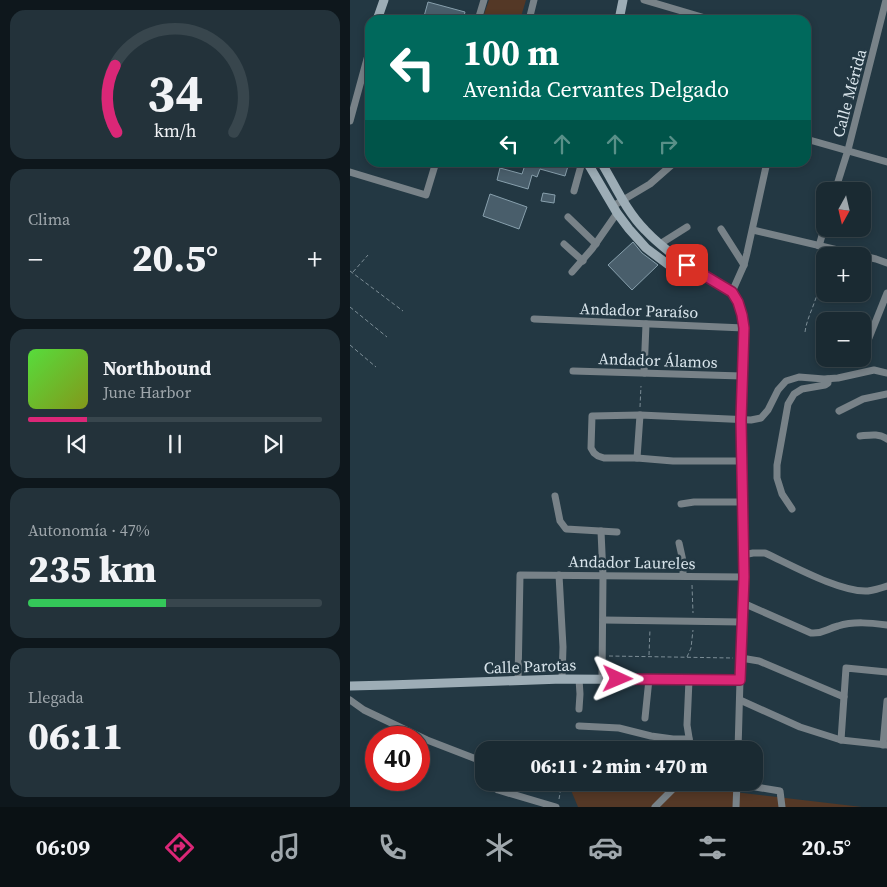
<!DOCTYPE html>
<html lang="es">
<head>
<meta charset="utf-8">
<style>
	body { margin:0; font-family:"Source Serif 4",serif; background:#23323a; color:#f1f3f6; height:100vh; display:flex; flex-direction:column; font-size:19px; white-space:nowrap }
	* { box-sizing:border-box; margin:0 }
	p { font-size:16px; color:#9fa7ac }
	.icon { flex:none; width:28px; height:28px; fill:none; stroke:currentColor; stroke-width:2; stroke-linecap:round; stroke-linejoin:round }
	.map { position:relative; flex:1; overflow:hidden }
	.sheet { display:flex; flex-direction:column; gap:10px; padding:10px; background:#0e171c; width:350px }
	.sheet>* { flex:none }
	.banner { position:absolute; left:15px; top:15px; width:446px; height:152px; border-radius:15px; box-shadow:0 2px 8px #0003,0 0 0 1px #38464d; background:#00695c; color:#fff; overflow:hidden }
	.needle { width:32px; rotate:188deg }
	.fabs { position:absolute; left:466px; top:182px; display:grid; gap:10px }
	.fabs a { display:grid; place-items:center; width:55px; height:55px; border-radius:10px; background:#1a2a32; box-shadow:0 2px 8px #0003,0 0 0 1px #38464d; font-size:25px }
	.speed { position:absolute; left:15px; top:726px; display:flex; gap:10px; font-size:25px; font-weight:700; text-align:center }
	.speed>* { display:grid; place-content:center; width:65px; height:65px; border-radius:50%; background:#1a2a32; box-shadow:0 2px 8px #0003,0 0 0 1px #38464d; line-height:1 }
	.speed .limit { border:8px solid #d22; background:#fff; color:#111 }
	.pin { position:absolute; display:grid; place-items:center; width:42px; height:42px; color:#fff; margin:-21px; border-radius:10px; box-shadow:0 2px 8px #0006 }
	.me { position:absolute; width:55px; margin:-28px; rotate:91deg; stroke-linejoin:round; filter:drop-shadow(0 0 4px #0008) }
	.turn { display:flex; align-items:center; gap:18px; height:105px; padding:0 15px; font-size:22px }
	.turn .icon { width:65px; height:65px; stroke-width:2.5 }
	.turn b { display:block; font-size:35px; line-height:42px }
	.lanes { display:flex; align-items:center; height:48px; padding:0 15px; background:#0003; justify-content:center; gap:25px; direction:ltr }
	.lanes .off { opacity:.35 }
	.big { font-size:38px; font-weight:800; line-height:1.1 }
	.sheet .tile { flex:1; display:flex; flex-direction:column; justify-content:center; gap:8px; min-width:0; padding:0 18px; border-radius:15px; background:#23323a }
	.sheet .dial { align-items:center; gap:0 }
	.dial svg { height:130px; overflow:visible; fill:none; stroke:#38464d; stroke-width:7; stroke-linecap:round; text-anchor:middle }
	.dial text { fill:#f1f3f6; stroke:none }
	.song { display:flex; align-items:center; gap:15px }
	.cover { width:60px; height:60px; border-radius:8px; background:linear-gradient(135deg,hsl(110 70% 55%),hsl(70 70% 35%)) }
	.played { height:5px; border-radius:2px; background:linear-gradient(90deg,#db2777 20%,#38464d 20%) }
	.keys { display:flex; justify-content:space-around; direction:ltr }
	.heat { display:flex; justify-content:space-between; align-items:center; font-size:28px; direction:ltr }
	.charge { height:8px; border-radius:4px; background:linear-gradient(90deg,#34c759 47%,#38464d 0) }
	.trip { position:absolute; left:125px; top:741px; width:288px; height:50px; border-radius:15px; background:#1a2a32; box-shadow:0 2px 8px #0003,0 0 0 1px #38464d; font-weight:800; line-height:50px; text-align:center }
	.menu { display:flex; height:80px; justify-content:space-around; align-items:center; background:#0a1114; color:#9fa7ac }
	.menu .icon { width:35px; height:35px }
	.menu .on { color:#db2777 }
	.menu b { font-size:22px; color:#f1f3f6 }
	main { display:flex; flex:1; min-height:0 }
	.map>svg:first-child { display:block }
	.green { fill:#543826 }
	.building { fill:#495e6b; stroke:#88a0ad }
	.lines { fill:none; stroke-linecap:round; stroke-linejoin:round }
	.path { stroke:#7c8d96; stroke-width:1; stroke-dasharray:4 2.5; stroke-linecap:butt }
	.street { stroke:#788288; stroke-width:7 }
	.secondary { stroke:#9dadb6; stroke-width:9 }
	.route-casing { stroke:#8e194d; stroke-width:12 }
	.route { stroke:#db2777; stroke-width:9 }
	.labels { text-anchor:middle; dominant-baseline:central; stroke-width:5; stroke-linejoin:round; paint-order:stroke }
	.street-label { font-size:16px; fill:#d9e5ec; stroke:#233843 }
</style>
</head>
<body>
<main>
<section class="sheet">
<div class="tile dial"><svg viewBox="0 0 100 80">
<path d="M14 69A42 42 0 1 1 86 69"/>
<path d="M14 69A42 42 0 0 1 13 28" stroke="#db2777"/>
<text x="50" y="56" font-size="32" font-weight="700">34</text>
<text x="50" y="72" font-size="11">km/h</text>
</svg></div>
<div class="tile"><p>Clima</p>
<div class="heat"><a>−</a><b class="big">20.5°</b><a>+</a></div>
</div>
<div class="tile">
<div class="song"><i class="cover"></i><div><b>Northbound</b><p>June Harbor</p></div></div>
<div class="played"></div>
<div class="keys"><svg class="icon" aria-label="previous" viewBox="0 0 24 24"><path d="M18 5L8 12l10 7zM5 5v14"/></svg><svg class="icon" aria-label="pause" viewBox="0 0 24 24"><path d="M8 5v14M16 5v14"/></svg><svg class="icon" aria-label="next" viewBox="0 0 24 24"><path d="M6 5l10 7-10 7zM19 5v14"/></svg></div>
</div>
<div class="tile"><p>Autonomía · 47%</p><b class="big">235 km</b><div class="charge"></div></div>
<div class="tile"><p>Llegada</p><b class="big">06:11</b></div>
</section>
<div class="map">
<svg width="537" height="807" viewBox="0 0 537 807">
	<rect width="100%" height="100%" fill="#233843"/>
	<g class="green">
		<polygon points="139,0 176,0 170,20 132,20"/>
		<polygon points="218,783 309,783 512,807 228,807"/>
	</g>
	<g class="building">
		<polygon points="78,2 115,12 113,20 73,20"/>
		<polygon points="174,162 206,162 218,166 215,176 190,169 187,177 182,175 178,189 147,180 150,168 172,174 175,165 174,165"/>
		<polygon points="193,193 205,195 204,203 191,201"/>
		<polygon points="140,194 177,207 169,229 133,216"/>
		<polygon points="283,242 292,253 308,265 282,290 258,265"/>
	</g>
	<g class="lines">
		<g class="path">
			<polyline points="0,271 53,311"/>
			<polyline points="3,272 18,255"/>
			<polyline points="0,307 37,337"/>
			<path d="M455,332C457,317 465,305 468,290C470,279 469,267 469,255"/>
			<polyline points="0,345 26,367"/>
			<polyline points="290,407 291,386"/>
			<polyline points="342,585 343,613"/>
			<polyline points="299,655 300,629"/>
			<polyline points="259,656 383,658"/>
			<polyline points="337,657 341,648 343,630"/>
			<polyline points="209,799 212,782"/>
		</g>
		<g class="street">
			<polyline points="294,0 362,20"/>
			<polyline points="128,20 134,0"/>
			<polyline points="179,20 184,0"/>
			<polyline points="0,121 20,48"/>
			<polyline points="456,139 537,162"/>
			<polyline points="0,172 76,195 86,162"/>
			<polyline points="224,191 232,162"/>
			<polyline points="485,191 498,150 536,0"/>
			<polyline points="263,206 300,184 325,162"/>
			<polyline points="218,217 246,244"/>
			<polyline points="371,229 394,265"/>
			<polyline points="403,230 526,259 537,263"/>
			<polyline points="214,244 233,261"/>
			<polyline points="310,244 337,227"/>
			<polyline points="469,246 475,225"/>
			<polyline points="222,272 242,249 267,213"/>
			<polyline points="382,292 394,265 397,253 417,162"/>
			<polyline points="184,319 394,328"/>
			<polyline points="519,338 537,293"/>
			<polyline points="223,371 392,376"/>
			<polyline points="294,373 296,324"/>
			<polyline points="489,411 513,399 537,394"/>
			<path d="M510,436C520,435 529,433 537,439"/>
			<polyline points="287,458 290,415"/>
			<polyline points="392,461 323,461 287,458 254,458 248,456 244,453 241,448 242,416 290,415 401,420 411,418 418,410 428,390 436,381 449,377 474,379 488,378 524,370 537,373"/>
			<polyline points="205,496 210,521 216,529 267,532"/>
			<polyline points="331,504 344,502 393,502"/>
			<polyline points="442,509 432,494 427,478 427,465 438,404 444,394 452,389 475,385 478,383 478,379"/>
			<polyline points="251,531 253,576 252,679"/>
			<polyline points="329,543 333,561 333,576"/>
			<path d="M393,555L403,553H415C441,565 491,593 518,591C524,590 531,588 537,586"/>
			<polyline points="209,575 213,647 212,679"/>
			<path d="M393,603L461,633C474,634 476,629 488,626C504,621 521,623 537,625"/>
			<polyline points="253,620 392,622"/>
			<polyline points="391,658 409,661 494,697"/>
			<polyline points="229,679 230,694 229,709"/>
			<polyline points="339,680 337,725 341,750"/>
			<polyline points="168,681 170,575 394,577"/>
			<polyline points="0,700 14,710 77,740 134,762"/>
			<polyline points="390,700 450,727 491,740 537,745"/>
			<polyline points="295,718 299,679"/>
			<polyline points="229,726 269,728 301,736 323,739 339,739"/>
			<polyline points="491,740 496,668 537,672"/>
			<polyline points="533,745 537,701"/>
			<polyline points="388,750 390,680"/>
			<polyline points="144,782 145,788 148,790 206,807"/>
			<polyline points="387,784 430,791 432,807"/>
			<polyline points="305,807 330,782"/>
			<polyline points="386,807 387,782"/>
		</g>
		<g class="secondary">
			<polyline points="27,20 34,0"/>
			<polyline points="269,20 273,0"/>
			<polyline points="237,162 267,213 279,229 296,248 328,272 340,276 352,274"/>
			<path d="M0,686L39,685L212,679L390,680L394,577L391,420L394,328C392,316 391,301 382,292C376,286 360,279 352,275C332,262 312,248 295,230C276,211 265,185 251,162"/>
		</g>
	</g>
	<g class="lines">
		<defs>
			<polyline id="route" points="268,679 390,680 394,577 391,420 394,328 392,315 388,302 382,292 337,265"/>
		</defs>
		<use href="#route" class="route-casing"/>
		<use href="#route" class="route"/>
	</g>
	<g class="labels">
		<g class="street-label">
			<text transform="translate(499 93) rotate(-75)">Calle Mérida</text>
			<text transform="translate(289 310) rotate(2)">Andador Paraíso</text>
			<text transform="translate(308 360) rotate(2)">Andador Álamos</text>
			<text transform="translate(282 562) rotate(1)">Andador Laureles</text>
			<text transform="translate(180 666) rotate(-2)">Calle Parotas</text>
		</g>
	</g>
</svg>
<div class="fabs">
<a><svg class="needle" viewBox="-14 -14 28 28"><path d="M0-13l5 13h-10z" fill="#e53935"/><path d="M0 13l5-13h-10z" fill="#9fa7ac"/></svg></a>
<a>+</a>
<a>−</a>
</div>
<div class="speed"><div class="limit">40</div></div>
<div class="pin" style="left:337px;top:265px;background:#d93025"><svg class="icon" aria-label="arrive" viewBox="0 0 24 24"><path d="M6 21V4h12l-3 4 3 4H6"/></svg></div>
<svg class="me" style="left:268px;top:679px" viewBox="-20 -20 40 40"><path d="M0-17L14 15 0 8-14 15z" fill="#db2777" stroke="#fff" stroke-width="4"/></svg>
<div class="trip">06:11 · 2 min · 470 m</div>
<div class="banner">
<div class="turn"><svg class="icon" aria-label="left" viewBox="0 0 24 24"><path d="M17 20v-9H6M10 6l-5 5 5 5"/></svg><div><b>100 m</b>Avenida Cervantes Delgado</div></div>
<div class="lanes"><svg class="icon" aria-label="left" viewBox="0 0 24 24"><path d="M17 20v-9H6M10 6l-5 5 5 5"/></svg><svg class="icon off" aria-label="ahead" viewBox="0 0 24 24"><path d="M12 20V5M6 11l6-6 6 6"/></svg><svg class="icon off" aria-label="ahead" viewBox="0 0 24 24"><path d="M12 20V5M6 11l6-6 6 6"/></svg><svg class="icon off" aria-label="right" viewBox="0 0 24 24"><path d="M7 20v-9h11M14 6l5 5-5 5"/></svg></div>
</div>
</div>
</main>
<nav class="menu">
<b>06:09</b>
<svg class="icon on" aria-label="directions" viewBox="0 0 24 24"><path d="M12 3l9 9-9 9-9-9zM9 14v-3h6M13 9l2 2-2 2"/></svg>
<svg class="icon" aria-label="music" viewBox="0 0 24 24"><path d="M9 18V5l10-2v13"/><circle cx="6" cy="18" r="3"/><circle cx="16" cy="16" r="3"/></svg>
<svg class="icon" aria-label="phone" viewBox="0 0 24 24"><path d="M5 4h4l2 5-3 2q2 4 5 5l2-3 5 2v4C11 20 4 13 5 4z"/></svg>
<svg class="icon" aria-label="climate" viewBox="0 0 24 24"><path d="M12 3v18M4 7l16 10M4 17L20 7"/></svg>
<svg class="icon" aria-label="car" viewBox="0 0 24 24"><path d="M5 17H2v-5l4-1 3-4h7l3 4 3 1v5h-3M9 17h6M6 11h13"/><circle cx="7" cy="17" r="2"/><circle cx="17" cy="17" r="2"/></svg>
<svg class="icon" aria-label="filters" viewBox="0 0 24 24"><path d="M4 7h16M4 17h16"/><circle cx="9" cy="7" r="2"/><circle cx="15" cy="17" r="2"/></svg>
<b>20.5°</b>
</nav>
</body>
</html>
